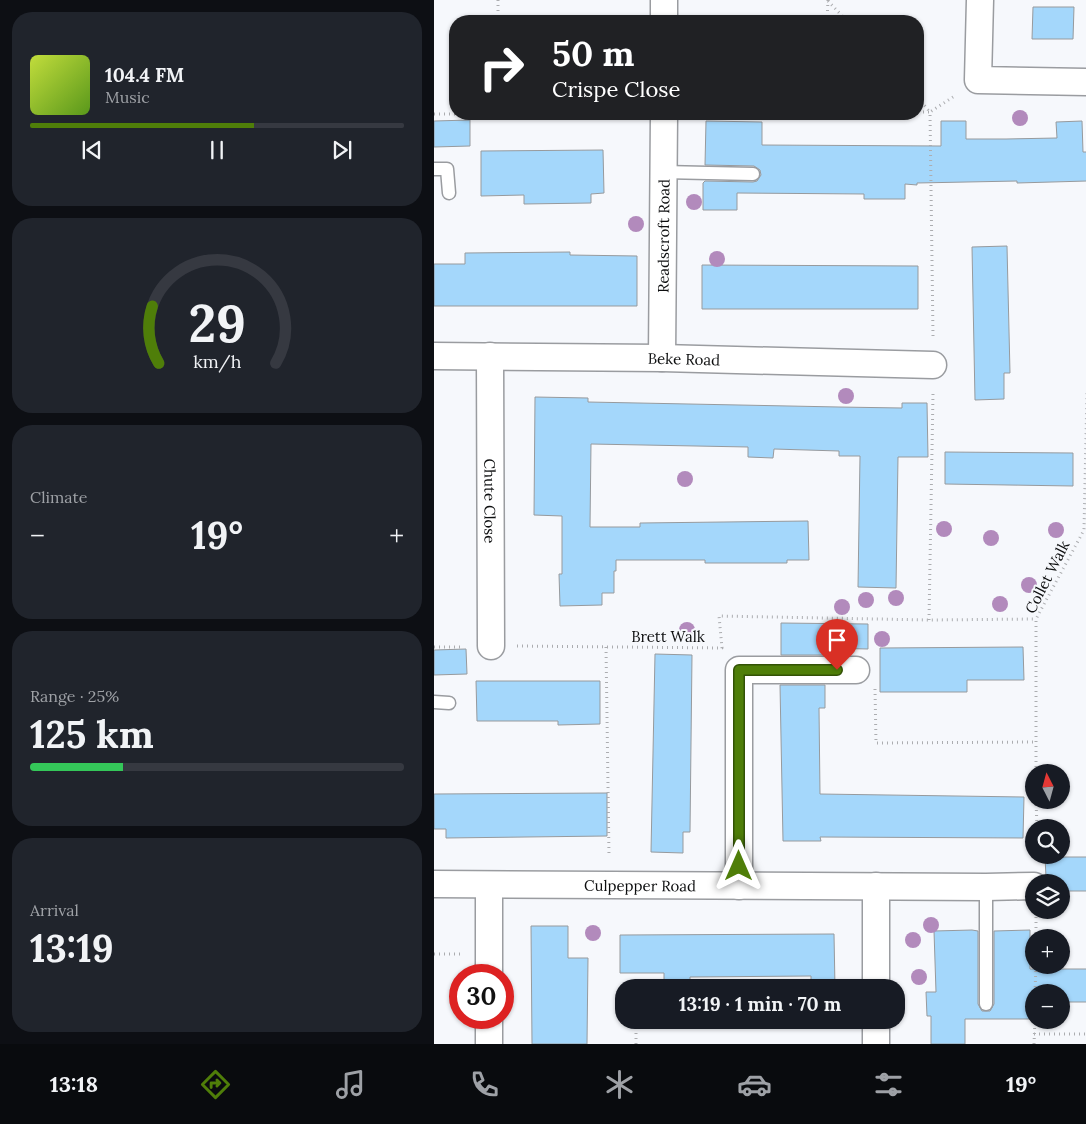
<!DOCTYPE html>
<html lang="en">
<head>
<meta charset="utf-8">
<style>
	body { margin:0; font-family:Lora,serif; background:#20242c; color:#f1f3f6; height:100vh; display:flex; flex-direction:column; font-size:19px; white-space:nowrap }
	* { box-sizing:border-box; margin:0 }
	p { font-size:16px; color:#9ea1a6 }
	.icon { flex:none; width:28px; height:28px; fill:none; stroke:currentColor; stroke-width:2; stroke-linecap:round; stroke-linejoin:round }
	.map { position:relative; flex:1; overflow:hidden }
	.sheet { display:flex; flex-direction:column; gap:12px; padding:12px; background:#0d0f14; width:434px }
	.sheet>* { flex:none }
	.banner { position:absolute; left:15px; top:15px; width:475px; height:105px; border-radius:20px; box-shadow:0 1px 4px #0004; background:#202124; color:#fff; overflow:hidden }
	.needle { width:32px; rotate:354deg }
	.buttons { position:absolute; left:591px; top:764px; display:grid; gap:10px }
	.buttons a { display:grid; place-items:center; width:45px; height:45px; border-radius:50%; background:#171b24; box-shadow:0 1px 4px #0004; font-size:25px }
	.speed { position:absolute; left:15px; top:964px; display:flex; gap:10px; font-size:25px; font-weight:700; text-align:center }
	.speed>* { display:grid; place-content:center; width:65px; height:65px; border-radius:50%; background:#171b24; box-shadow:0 1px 4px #0004; line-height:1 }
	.speed .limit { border:8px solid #d22; background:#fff; color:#111 }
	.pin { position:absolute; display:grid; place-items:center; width:42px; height:42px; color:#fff; margin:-51px -21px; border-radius:50% 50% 50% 0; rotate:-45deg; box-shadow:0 0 5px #0007 }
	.pin .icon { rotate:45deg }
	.me { position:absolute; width:55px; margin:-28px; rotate:0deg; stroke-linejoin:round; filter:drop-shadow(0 0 4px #0008) }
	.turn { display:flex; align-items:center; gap:18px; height:105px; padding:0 20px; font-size:22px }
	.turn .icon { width:65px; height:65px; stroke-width:2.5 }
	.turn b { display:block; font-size:35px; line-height:42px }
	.big { font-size:38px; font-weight:800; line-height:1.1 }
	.sheet .tile { flex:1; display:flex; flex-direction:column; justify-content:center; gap:8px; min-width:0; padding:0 18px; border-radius:20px; background:#20242c }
	.sheet .dial { align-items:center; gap:0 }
	.dial svg { height:130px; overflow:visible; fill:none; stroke:#363941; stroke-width:7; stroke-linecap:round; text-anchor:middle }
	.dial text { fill:#f1f3f6; stroke:none }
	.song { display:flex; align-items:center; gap:15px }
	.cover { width:60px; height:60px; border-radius:8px; background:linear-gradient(135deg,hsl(70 70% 55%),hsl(90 70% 35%)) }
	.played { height:5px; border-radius:2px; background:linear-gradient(90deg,#4f7e09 60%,#363941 60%) }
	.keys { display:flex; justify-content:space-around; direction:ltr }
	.heat { display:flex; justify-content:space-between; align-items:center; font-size:28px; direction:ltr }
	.charge { height:8px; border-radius:4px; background:linear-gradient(90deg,#34c759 25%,#363941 0) }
	.trip { position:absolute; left:181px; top:979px; width:290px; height:50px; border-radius:20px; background:#171b24; box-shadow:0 1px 4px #0004; font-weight:800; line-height:50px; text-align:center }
	.tab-bar { display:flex; height:80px; justify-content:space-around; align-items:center; background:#090b0e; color:#9ea1a6 }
	.tab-bar .icon { width:35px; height:35px }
	.tab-bar .current { color:#4f7e09 }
	.tab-bar b { font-size:22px; color:#f1f3f6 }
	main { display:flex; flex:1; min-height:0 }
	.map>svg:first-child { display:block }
	.building { fill:#a4d7fb; stroke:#979a9d }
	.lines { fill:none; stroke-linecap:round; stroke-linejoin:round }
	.service-casing { stroke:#9a9ca0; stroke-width:15 }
	.minor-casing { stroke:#9a9ca0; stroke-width:29 }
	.path { stroke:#acadb0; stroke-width:3; stroke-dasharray:1 4; stroke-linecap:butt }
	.service { stroke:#fff; stroke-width:12 }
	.minor { stroke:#fff; stroke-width:26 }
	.tree { fill:#b28abc }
	.route-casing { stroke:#335206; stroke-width:12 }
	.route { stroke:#4f7e09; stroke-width:9 }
	.labels { text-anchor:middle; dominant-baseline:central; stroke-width:4; stroke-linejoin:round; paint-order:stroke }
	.street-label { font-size:15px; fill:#0d0e0f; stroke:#f6f8fc }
</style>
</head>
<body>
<main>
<section class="sheet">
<div class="tile">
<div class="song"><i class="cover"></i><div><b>104.4 FM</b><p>Music</p></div></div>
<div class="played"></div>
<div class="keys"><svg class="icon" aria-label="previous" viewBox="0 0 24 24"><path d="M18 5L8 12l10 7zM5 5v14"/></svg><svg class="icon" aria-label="pause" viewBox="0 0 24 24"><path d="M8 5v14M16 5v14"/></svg><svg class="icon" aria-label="next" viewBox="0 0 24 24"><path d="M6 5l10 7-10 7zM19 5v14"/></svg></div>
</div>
<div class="tile dial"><svg viewBox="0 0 100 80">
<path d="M14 69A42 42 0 1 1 86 69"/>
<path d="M14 69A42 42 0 0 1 10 34" stroke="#4f7e09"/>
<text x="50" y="56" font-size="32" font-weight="700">29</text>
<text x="50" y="72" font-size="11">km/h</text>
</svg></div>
<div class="tile"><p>Climate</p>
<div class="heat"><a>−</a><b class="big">19°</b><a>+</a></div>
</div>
<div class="tile"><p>Range · 25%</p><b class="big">125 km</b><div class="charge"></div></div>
<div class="tile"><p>Arrival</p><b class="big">13:19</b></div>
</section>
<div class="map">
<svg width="653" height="1044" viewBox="0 0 653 1044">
	<rect width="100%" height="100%" fill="#f6f8fc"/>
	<g class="building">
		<polygon points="599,7 640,7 639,39 598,39"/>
		<polygon points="36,120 36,146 0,147 0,121"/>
		<polygon points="272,121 328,122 328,145 507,146 507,121 532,121 532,139 572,139 623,138 622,122 648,121 649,152 653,152 653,181 583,183 583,181 483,183 483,185 471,184 471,199 430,199 430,194 303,193 303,210 269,210 269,183 271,181 319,182 323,181 327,175 326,170 320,166 271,165"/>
		<polygon points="169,150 170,193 157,194 157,203 90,204 90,195 47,196 47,151"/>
		<polygon points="573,246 576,373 570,373 570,399 541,400 538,247"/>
		<polygon points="136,252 136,255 203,256 203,306 0,306 0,264 31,264 31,253"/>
		<polygon points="268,265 484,266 484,309 268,309"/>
		<polygon points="101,397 154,398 154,402 405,407 468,408 468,403 493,403 494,457 464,457 462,588 424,587 426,456 405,456 405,451 340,449 339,458 314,457 314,447 157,444 156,527 206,527 206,523 374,521 375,560 353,560 353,563 271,563 271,560 182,560 182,571 180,571 180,593 168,593 168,605 126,606 125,574 128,574 128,516 100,515"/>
		<polygon points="511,452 639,453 639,486 511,484"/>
		<polygon points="347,623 434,624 434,649 391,648 391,655 347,655"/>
		<polygon points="589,647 590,680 533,680 533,692 446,692 446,648"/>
		<polygon points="32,649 33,674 0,675 0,650"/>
		<polygon points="221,654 258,655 256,832 249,832 249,853 217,852"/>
		<polygon points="42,681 166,681 166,724 124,725 124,721 43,721"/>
		<polygon points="346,685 391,685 391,708 385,708 386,794 590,797 589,838 386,837 387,841 349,841"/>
		<polygon points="173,793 173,836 12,838 12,829 0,829 0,794"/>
		<polygon points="611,857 653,857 653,891 628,891 628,882 614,882 612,877"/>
		<polygon points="97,926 134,926 134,958 154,958 153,1044 98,1044"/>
		<polygon points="538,930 544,931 544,1004 548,1011 556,1011 560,1004 560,931 596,930 596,969 653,969 653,1002 628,1002 628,992 600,992 600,1003 596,1003 596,1019 531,1019 531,1044 497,1044 497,1016 493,1016 492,992 502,992 500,931"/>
		<polygon points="400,934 401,988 377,988 377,976 256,977 256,987 230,987 230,973 186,973 186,935"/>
	</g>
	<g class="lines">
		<defs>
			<g id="service">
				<polyline points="0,169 13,169 15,193"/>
				<polyline points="229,172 319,174"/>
				<polyline points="0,702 15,703"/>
				<polyline points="552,1004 552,887"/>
			</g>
			<g id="minor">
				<polyline points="546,0 544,80 653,82"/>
				<polyline points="230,21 230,0"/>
				<path id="s1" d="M0,356L228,358L499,365"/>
				<path id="s2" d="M56,356L57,646"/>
				<path id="s3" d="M228,358L230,114"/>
				<path id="s4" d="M0,884L552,887L600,886"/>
				<polyline points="55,885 55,975"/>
				<polyline points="305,886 305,670 422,670"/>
				<polyline points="442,988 442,886"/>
				<polyline points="55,1018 55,1044"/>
				<polyline points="442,1020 442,1044"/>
			</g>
		</defs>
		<use href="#service" class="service-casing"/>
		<use href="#minor" class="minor-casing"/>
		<g class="path">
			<polyline points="64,0 64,21"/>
			<polyline points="394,1 413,21"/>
			<polyline points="393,21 394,0"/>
			<polyline points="484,98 496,112 522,95"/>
			<polyline points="484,112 496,112 499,336"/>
			<polyline points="0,114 41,114"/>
			<polyline points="495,620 499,393"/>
			<polyline points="83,646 288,648 285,616 495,620 602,619"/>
			<polyline points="0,647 29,647"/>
			<polyline points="172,647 175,856"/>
			<polyline points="441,689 442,743 602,742"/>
			<polyline points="602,772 602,619 650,530 653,393"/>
			<polyline points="602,800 603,828"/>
			<polyline points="602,938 602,913"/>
			<polyline points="0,954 27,954"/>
			<polyline points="601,992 602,965"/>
			<polyline points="600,1034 653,1034"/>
			<polyline points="202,1044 202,1020"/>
			<polyline points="600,1044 601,1020"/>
		</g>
		<use href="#service" class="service"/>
		<use href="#minor" class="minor"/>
	</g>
	<g class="tree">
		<circle cx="586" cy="118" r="8"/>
		<circle cx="260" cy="202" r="8"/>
		<circle cx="202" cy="224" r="8"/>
		<circle cx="283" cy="259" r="8"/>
		<circle cx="412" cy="396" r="8"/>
		<circle cx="251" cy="479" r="8"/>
		<circle cx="510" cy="529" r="8"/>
		<circle cx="622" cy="530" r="8"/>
		<circle cx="557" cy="538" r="8"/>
		<circle cx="595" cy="585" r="8"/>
		<circle cx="462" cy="598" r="8"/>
		<circle cx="432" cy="600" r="8"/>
		<circle cx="566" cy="604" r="8"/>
		<circle cx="408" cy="607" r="8"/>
		<circle cx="253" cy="630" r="8"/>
		<circle cx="448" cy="639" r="8"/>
		<circle cx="497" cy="925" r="8"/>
		<circle cx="159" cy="933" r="8"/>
		<circle cx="479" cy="940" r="8"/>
		<circle cx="485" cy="977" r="8"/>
	</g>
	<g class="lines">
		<defs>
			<polyline id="route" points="305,866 305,670 403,670"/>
		</defs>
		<use href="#route" class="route-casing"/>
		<use href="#route" class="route"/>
	</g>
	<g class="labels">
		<g class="street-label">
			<text stroke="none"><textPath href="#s3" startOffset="122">Readscroft Road</textPath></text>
			<text stroke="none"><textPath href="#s1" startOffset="250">Beke Road</textPath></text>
			<text stroke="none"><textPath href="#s2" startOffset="145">Chute Close</textPath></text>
			<text transform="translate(613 577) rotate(-63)">Collet Walk</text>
			<text x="234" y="636">Brett Walk</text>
			<text stroke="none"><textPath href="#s4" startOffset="206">Culpepper Road</textPath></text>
		</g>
	</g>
</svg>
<div class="buttons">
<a><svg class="needle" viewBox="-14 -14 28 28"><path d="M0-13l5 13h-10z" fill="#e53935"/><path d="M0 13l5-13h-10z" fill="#9ea1a6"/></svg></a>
<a><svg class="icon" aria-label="search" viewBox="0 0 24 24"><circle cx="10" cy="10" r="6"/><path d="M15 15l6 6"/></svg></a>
<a><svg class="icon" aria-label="layers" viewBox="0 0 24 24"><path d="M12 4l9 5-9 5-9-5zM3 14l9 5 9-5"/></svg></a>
<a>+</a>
<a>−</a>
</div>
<div class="speed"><div class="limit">30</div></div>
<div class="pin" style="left:403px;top:670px;background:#d93025"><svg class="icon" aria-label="arrive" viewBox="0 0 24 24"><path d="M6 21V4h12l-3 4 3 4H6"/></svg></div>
<svg class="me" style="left:305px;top:866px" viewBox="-20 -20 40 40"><path d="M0-17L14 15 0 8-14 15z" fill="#4f7e09" stroke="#fff" stroke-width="4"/></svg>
<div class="trip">13:19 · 1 min · 70 m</div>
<div class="banner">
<div class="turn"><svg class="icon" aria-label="right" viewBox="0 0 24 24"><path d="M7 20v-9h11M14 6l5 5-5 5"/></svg><div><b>50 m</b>Crispe Close</div></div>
</div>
</div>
</main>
<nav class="tab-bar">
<b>13:18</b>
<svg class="icon current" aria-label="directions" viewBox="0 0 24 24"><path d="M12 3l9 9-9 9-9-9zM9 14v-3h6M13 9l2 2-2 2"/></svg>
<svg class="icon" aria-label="music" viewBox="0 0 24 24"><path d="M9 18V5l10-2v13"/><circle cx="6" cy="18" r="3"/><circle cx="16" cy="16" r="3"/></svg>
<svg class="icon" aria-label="phone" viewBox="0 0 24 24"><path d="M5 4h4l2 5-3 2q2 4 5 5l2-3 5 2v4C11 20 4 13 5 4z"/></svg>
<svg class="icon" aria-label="climate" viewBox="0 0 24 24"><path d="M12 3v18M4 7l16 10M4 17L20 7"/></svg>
<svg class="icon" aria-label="car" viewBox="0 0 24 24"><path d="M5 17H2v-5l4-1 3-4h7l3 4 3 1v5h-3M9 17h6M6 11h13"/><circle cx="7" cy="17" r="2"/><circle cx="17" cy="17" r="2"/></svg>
<svg class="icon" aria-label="filters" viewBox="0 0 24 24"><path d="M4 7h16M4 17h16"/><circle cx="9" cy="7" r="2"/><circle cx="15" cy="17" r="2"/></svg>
<b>19°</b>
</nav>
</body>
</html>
